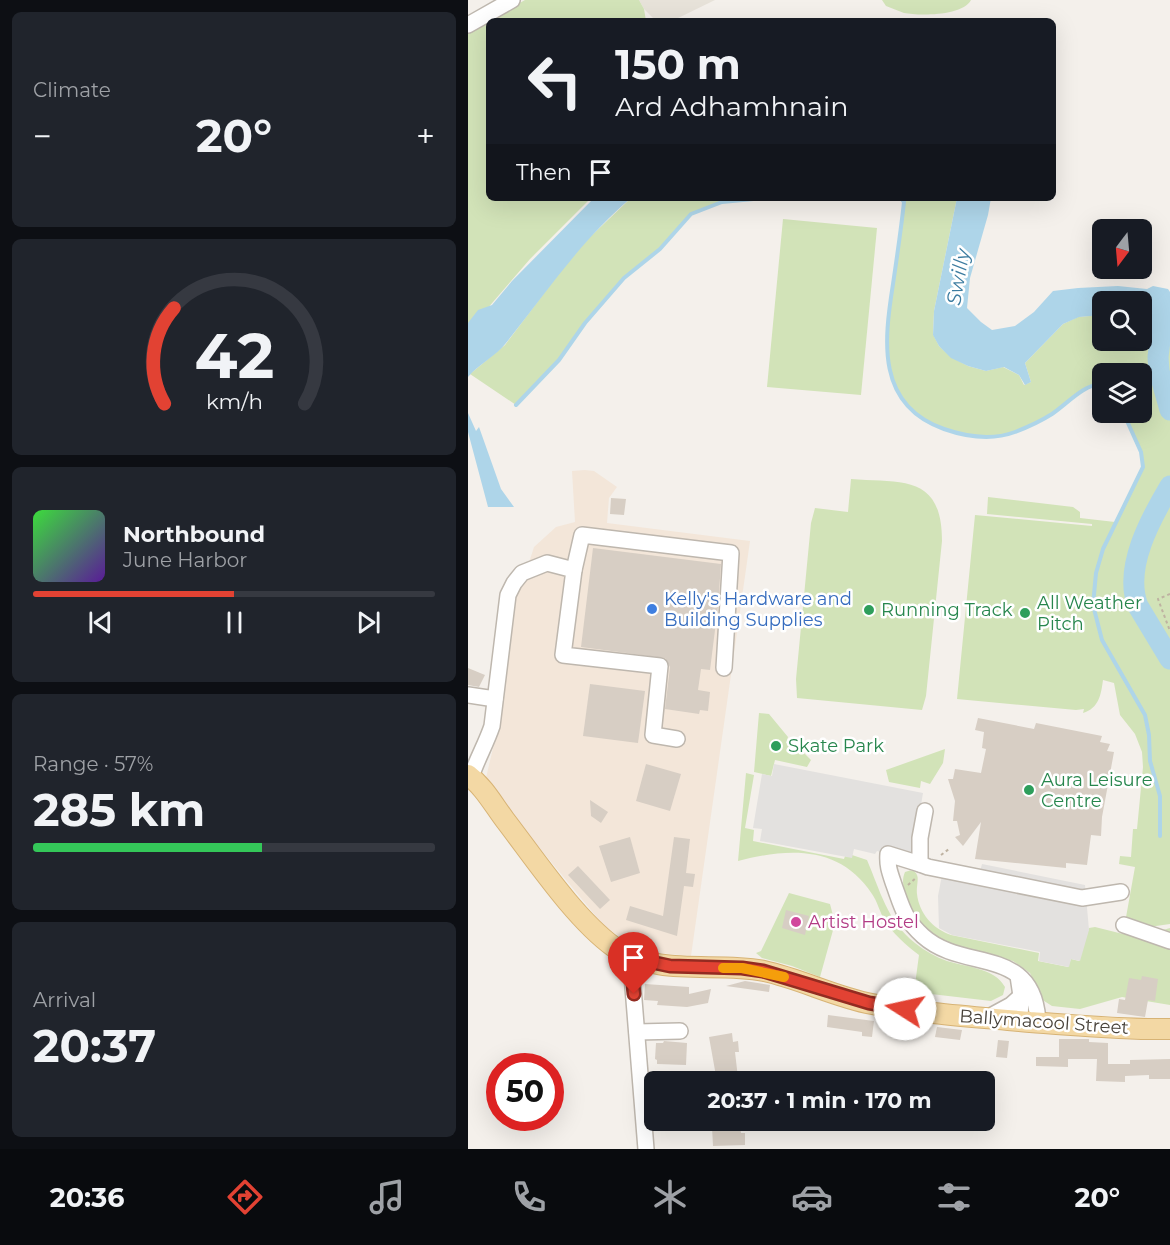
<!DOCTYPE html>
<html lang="en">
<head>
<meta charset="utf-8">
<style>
	body { margin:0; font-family:Montserrat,sans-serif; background:#20242c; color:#f1f3f6; height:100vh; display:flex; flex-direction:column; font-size:22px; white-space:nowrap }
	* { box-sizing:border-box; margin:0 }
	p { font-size:20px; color:#9ea1a6 }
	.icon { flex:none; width:33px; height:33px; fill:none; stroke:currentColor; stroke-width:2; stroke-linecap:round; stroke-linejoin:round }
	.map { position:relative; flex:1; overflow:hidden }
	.details { display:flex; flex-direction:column; gap:12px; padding:12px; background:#0d0f14; width:468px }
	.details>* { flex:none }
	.hud { position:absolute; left:18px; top:18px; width:570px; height:183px; border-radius:9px; box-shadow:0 6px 24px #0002; background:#171b24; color:#f1f3f6; overflow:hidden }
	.needle { width:39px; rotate:196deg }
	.fabs { position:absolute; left:624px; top:219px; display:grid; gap:12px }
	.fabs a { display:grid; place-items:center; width:60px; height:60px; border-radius:9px; background:#171b24; box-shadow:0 6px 24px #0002; font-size:30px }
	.speed { position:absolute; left:18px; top:1053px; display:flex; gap:12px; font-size:30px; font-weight:700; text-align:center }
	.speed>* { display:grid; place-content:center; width:78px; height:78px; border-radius:50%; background:#171b24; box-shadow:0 6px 24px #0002; line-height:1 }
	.speed .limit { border:9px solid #d22; background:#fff; color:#111 }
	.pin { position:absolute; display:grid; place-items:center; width:51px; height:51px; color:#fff; margin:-62px -26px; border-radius:50% 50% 50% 0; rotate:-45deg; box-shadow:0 0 6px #0007 }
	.pin .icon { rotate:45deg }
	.me { position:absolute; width:66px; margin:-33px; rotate:280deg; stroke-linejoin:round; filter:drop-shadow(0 0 4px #0008) }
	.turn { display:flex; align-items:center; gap:21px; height:126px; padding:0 30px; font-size:27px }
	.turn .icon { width:78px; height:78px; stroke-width:2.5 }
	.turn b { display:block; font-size:42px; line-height:51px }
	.then { display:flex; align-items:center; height:57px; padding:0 30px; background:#0003; gap:12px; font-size:22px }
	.big { font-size:45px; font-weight:700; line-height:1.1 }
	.details .card { flex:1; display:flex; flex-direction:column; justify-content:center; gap:9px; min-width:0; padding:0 21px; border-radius:9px; background:#20242c }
	.details .dial { align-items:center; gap:0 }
	.dial svg { height:156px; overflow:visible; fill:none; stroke:#363941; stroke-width:7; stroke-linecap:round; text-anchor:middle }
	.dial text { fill:#f1f3f6; stroke:none }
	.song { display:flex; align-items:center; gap:18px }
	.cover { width:72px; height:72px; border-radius:9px; background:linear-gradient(135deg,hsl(120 70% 55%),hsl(270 70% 35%)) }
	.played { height:6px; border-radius:3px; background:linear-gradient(90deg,#e24233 50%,#363941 50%) }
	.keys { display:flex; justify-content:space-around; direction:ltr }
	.heat { display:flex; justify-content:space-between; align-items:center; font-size:33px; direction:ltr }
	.charge { height:9px; border-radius:4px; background:linear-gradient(90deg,#34c759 57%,#363941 0) }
	.trip { position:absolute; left:176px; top:1071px; width:351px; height:60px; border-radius:9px; background:#171b24; box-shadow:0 6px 24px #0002; font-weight:700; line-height:60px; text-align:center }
	.tabs { display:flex; height:96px; justify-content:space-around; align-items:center; background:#090b0e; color:#9ea1a6 }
	.tabs .icon { width:42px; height:42px }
	.tabs .selected { color:#e24233 }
	.tabs b { font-size:27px; color:#f1f3f6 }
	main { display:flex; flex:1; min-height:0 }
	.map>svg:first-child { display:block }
	.residential { fill:#e7e2d9 }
	.commercial { fill:#f3e6d9 }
	.green { fill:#d2e3b8 }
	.parking { fill:#e3e1df }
	.water { fill:#aed5e9 }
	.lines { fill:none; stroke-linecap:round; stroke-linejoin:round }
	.stream { stroke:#aed5e9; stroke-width:4 }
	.river { stroke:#aed5e9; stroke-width:21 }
	.building { fill:#d7cec4 }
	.minor-casing { stroke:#beb7ae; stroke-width:18 }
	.major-casing { stroke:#d7b375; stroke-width:22 }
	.path { stroke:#beb2a1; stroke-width:2; stroke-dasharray:3 3; stroke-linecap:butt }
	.minor { stroke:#fff; stroke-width:15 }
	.major { stroke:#f3d8a4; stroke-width:20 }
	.route-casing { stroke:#932b21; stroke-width:15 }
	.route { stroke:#e24233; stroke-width:10 }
	.slow { stroke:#f59e0b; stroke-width:10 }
	.shop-dot { fill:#3f7fe0; stroke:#fff; stroke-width:2 }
	.leisure-dot { fill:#2e9e5b; stroke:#fff; stroke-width:2 }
	.hotel-dot { fill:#d1479c; stroke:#fff; stroke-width:2 }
	.labels { text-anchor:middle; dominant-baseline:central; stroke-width:5; stroke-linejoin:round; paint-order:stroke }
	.shop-label { font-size:18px; fill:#366cbe; stroke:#fff; text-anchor:start }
	.leisure-label { font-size:18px; fill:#27864d; stroke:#fff; text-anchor:start }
	.hotel-label { font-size:18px; fill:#b23c85; stroke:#fff; text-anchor:start }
	.street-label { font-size:18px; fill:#474139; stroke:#fff }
	.water-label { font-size:20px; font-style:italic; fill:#3c7ca0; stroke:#fff }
</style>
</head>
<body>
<main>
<section class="details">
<div class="card"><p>Climate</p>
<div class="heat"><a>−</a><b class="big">20°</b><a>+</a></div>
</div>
<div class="card dial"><svg viewBox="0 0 100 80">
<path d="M14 69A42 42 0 1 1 86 69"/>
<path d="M14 69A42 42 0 0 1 19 20" stroke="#e24233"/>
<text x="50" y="56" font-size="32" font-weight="700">42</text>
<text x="50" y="72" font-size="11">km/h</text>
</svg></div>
<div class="card">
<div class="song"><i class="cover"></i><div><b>Northbound</b><p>June Harbor</p></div></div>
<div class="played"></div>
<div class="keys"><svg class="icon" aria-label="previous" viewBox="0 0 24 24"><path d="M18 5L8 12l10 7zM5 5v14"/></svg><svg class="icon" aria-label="pause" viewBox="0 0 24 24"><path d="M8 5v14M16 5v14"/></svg><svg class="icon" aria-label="next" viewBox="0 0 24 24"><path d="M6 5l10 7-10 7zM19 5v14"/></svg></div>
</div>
<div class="card"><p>Range · 57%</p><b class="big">285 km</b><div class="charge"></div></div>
<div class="card"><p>Arrival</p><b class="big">20:37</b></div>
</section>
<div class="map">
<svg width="702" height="1149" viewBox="0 0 702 1149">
	<rect width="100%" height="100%" fill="#f4f0eb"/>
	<polygon class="residential" points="171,0 247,0 204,21 188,21 176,9"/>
	<polygon class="commercial" points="117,470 126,471 149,487 141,498 139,523 282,541 223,956 191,953 163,944 136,926 17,782 31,723 47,589 57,575 66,547 88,527 107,522 104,471"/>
	<g class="green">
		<polygon points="57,0 171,0 176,9 178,21 21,21 21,198 123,198 62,259 0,331 0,32"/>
		<path d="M414,0H503C495,16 451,16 436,13C430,11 424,8 418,6Z"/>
		<polygon points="163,198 297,198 254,202 223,214 192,249 156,278 117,323 91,360 48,405 2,374 37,345 98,264 121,238"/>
		<path d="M433,198H489L466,311L465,334L471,346L483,357L500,366L518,371L535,367L551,375L556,385L563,382L557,363L595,324L610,317L634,315V340H674V318L682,321L691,331L702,325V924L681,927V934L702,928V1005L654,997L612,1009L584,1006L573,999L562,973L545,961C505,950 452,945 438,899C436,890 433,881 437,872C442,870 447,869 449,875C451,879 448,888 449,894C451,913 465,929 483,935L571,953L570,961L600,967L603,959L611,961L621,928L627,927L655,934L667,867L651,864L652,856L663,857L665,829H669L675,767L674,752L667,734L652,715L646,683L635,680C633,695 631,708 615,713L616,709L608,710L489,699L507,515L624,526V524L519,514L520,497L605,507L612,512V518L647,522L675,467L673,452L655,413L674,412V374H634V384C616,385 600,403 584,414C572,422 558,429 543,433C519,440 499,436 476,429C407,404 417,338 425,280C429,254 433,228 436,203Z"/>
		<polygon points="315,219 409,228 393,395 299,387"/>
		<path d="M383,479C434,483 474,474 474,541L458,696L454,710L329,698L328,679L343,523L347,508L380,512Z"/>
		<polygon points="291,713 301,714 320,737 318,743 326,743 343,760 339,767 307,760 303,776 286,772"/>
		<polygon points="477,749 475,763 462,784 453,781 452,788 421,782 418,770"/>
		<path d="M278,773L286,775L277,828L286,830L285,841L376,859L378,853L399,860C412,890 419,921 447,943C457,951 468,957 479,961C498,967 527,968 537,987L535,995L523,1001L446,992L451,955C438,945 424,933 416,919C411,910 409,901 404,894C372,845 320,848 270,861Z"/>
		<polygon points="321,893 362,904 367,923 352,977 324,966 294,958 288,953 293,951"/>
	</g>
	<g class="parking">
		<polygon points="306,764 455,793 445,852 435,858 409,851 407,854 386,849 384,858 292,841 294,829 285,828 294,774 304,776"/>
		<polygon points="514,864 617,885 621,930 612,961 603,959 601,967 571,961 572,952 484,935 471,928 470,896 474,875 509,883"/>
	</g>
	<g class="water">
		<path d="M126,198H163C113,240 78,293 38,343C28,356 11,364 0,377V323L10,310L24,305L44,281Z"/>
		<polygon points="489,198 523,198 520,215 502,278 499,308 513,322 524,330 547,326 566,312 585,291 610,288 650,286 679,289 685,286 700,289 702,292 702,325 695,328 692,333 682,321 674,318 674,302 634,302 634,315 611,317 595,324 557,363 563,382 557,385 551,375 536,367 518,371 500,366 483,358 471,346 465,335 466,311"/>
		<polygon points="0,413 8,431 11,427 33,489 46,507 20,507 0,432"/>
	</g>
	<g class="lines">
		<g class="stream">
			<path d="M433,198L436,202C433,230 429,257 425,284C416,341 408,405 476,429C499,437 523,441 547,432C560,427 573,421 584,414C599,404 616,384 634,384"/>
			<polyline points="48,405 91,360 117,323 156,278 192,249 223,214 254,202 297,198"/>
			<polyline points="655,412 673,452 675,467 635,549 628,573 625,605 634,640 677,715 681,735 682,761 692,796 692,836"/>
		</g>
		<g class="river">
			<polyline points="696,307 690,357 691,371 702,410"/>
			<path d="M702,486C683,518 655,568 670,606L702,659"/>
		</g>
	</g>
	<g class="building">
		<polygon points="143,498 158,499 156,515 142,514"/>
		<polygon points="125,548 253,564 250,606 242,670 233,669 230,690 242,692 240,711 232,710 231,714 197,709 202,667 197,658 113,647"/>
		<polygon points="0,668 17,675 11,687 0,685"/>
		<polygon points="122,684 177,691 170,743 115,736"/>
		<polygon points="510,718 566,729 568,723 634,736 632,742 642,744 639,751 646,752 634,817 633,836 623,835 619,865 598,863 598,868 507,859 513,822 495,846 487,837 492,835 489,821 485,821 487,801 480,779 485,779 487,769 513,773 518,749 514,748 516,732 507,730"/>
		<polygon points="178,764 213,774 202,811 168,801"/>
		<polygon points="122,800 140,812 133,823 123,816"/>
		<polygon points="162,837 172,873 143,882 131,846"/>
		<polygon points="206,837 222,839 218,873 227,874 225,887 216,886 209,936 158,920 162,906 195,916"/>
		<polygon points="110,866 142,900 132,909 100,875"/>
		<polygon points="318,910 341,916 337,935 314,928"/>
		<polygon points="674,976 690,979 687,1001 680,1000 677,1017 649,1013 651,999 657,1000 661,978 673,980"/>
		<polygon points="277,981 302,985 301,992 258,986"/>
		<polygon points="177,984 221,987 221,994 243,989 240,1003 219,1007 189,1005 190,1001 176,1000"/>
		<polygon points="360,1015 406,1021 404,1037 394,1036 394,1032 359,1027"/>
		<polygon points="469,1027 494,1030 492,1040 467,1037"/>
		<polygon points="264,1033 265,1042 270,1041 271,1052 267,1052 270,1078 256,1080 255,1075 248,1076 241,1037"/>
		<polygon points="591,1039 621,1039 621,1042 640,1043 640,1064 662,1064 662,1060 702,1059 702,1079 681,1079 681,1075 657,1076 657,1082 628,1081 629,1059 600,1059 600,1067 568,1066 568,1057 591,1057"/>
		<polygon points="530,1040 541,1041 539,1058 528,1057"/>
		<polygon points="196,1041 219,1043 218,1065 189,1064 189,1060 187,1059 188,1043 195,1043"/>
		<polygon points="272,1126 273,1133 277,1133 277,1145 245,1146 244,1127"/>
	</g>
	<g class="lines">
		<defs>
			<g id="minor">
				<polyline points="0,25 44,0"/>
				<polyline points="106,570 114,535 263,553 256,668"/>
				<polyline points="0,695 27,699"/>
				<path d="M3,777C9,759 18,744 24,726L40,595L46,583L54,573L79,563L106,570L95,655L192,666L185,735L209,739"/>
				<path d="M457,811L452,838V864L420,854C419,866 422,873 426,885C434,907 436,919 455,936C496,973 566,944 570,1022"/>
				<polyline points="452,864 460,867 614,898 653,892"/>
				<polyline points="656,925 702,941"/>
				<polyline points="169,959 164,975 178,1149"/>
				<polyline points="550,976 553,996 552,1021"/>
				<polyline points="519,1018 543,1005 553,996"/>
				<polyline points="169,1032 212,1031"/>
			</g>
			<path id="major" d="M0,775C16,787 25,804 37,820C67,859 107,919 146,947C191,978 246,961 296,971C333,979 367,997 404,1004C456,1014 509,1017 562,1022C608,1025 655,1030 702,1029"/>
		</defs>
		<use href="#minor" class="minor-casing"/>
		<use href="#major" class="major-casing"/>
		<g class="path">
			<polyline points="702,594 690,599 702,631"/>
			<polyline points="473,855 481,849"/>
			<polyline points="440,885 449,877"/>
		</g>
		<use href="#minor" class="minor"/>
		<use href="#major" class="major"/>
	</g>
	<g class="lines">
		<defs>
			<polyline id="route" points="166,994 164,975 169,959 202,966 274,968 295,971 401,1003 437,1009"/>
		</defs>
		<use href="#route" class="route-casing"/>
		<use href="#route" class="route"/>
		<polyline class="slow" points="255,968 274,968 316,977"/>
	</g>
	<circle class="shop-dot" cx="184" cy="609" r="6"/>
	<g class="leisure-dot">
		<circle cx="401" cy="610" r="6"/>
		<circle cx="557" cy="613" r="6"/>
		<circle cx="308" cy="746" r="6"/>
		<circle cx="561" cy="790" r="6"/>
	</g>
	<circle class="hotel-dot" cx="328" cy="922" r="6"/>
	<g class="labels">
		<g class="shop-label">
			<text x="196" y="599">Kelly's Hardware and<tspan x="196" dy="21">Building Supplies</tspan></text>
		</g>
		<g class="leisure-label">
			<text x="569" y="603">All Weather<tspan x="569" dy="21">Pitch</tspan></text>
			<text x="413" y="610">Running Track</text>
			<text x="320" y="746">Skate Park</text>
			<text x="573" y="780">Aura Leisure<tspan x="573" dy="21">Centre</tspan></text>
		</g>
		<g class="hotel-label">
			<text x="340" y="922">Artist Hostel</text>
		</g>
		<g class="street-label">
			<text transform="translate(576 1022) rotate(4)">Ballymacool Street</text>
		</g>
		<g class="water-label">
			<text transform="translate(490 277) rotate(-80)">Swilly</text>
		</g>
	</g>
</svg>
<div class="fabs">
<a><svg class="needle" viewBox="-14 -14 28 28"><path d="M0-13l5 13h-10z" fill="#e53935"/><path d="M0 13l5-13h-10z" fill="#9ea1a6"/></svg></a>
<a><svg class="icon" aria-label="search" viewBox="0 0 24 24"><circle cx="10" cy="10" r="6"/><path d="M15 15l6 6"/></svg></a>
<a><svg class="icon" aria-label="layers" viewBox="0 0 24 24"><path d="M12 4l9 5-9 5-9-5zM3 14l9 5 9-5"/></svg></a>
</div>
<div class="speed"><div class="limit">50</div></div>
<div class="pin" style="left:166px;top:994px;background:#d93025"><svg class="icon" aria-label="arrive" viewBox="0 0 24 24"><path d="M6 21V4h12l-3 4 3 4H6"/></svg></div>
<svg class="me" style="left:437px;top:1009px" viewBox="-20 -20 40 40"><circle r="19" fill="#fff"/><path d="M0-13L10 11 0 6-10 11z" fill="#e24233"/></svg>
<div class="trip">20:37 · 1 min · 170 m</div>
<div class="hud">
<div class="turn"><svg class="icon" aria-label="left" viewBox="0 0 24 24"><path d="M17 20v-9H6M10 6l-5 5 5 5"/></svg><div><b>150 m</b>Ard Adhamhnain</div></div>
<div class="then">Then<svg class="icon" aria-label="arrive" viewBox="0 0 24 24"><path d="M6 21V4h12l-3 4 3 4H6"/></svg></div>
</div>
</div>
</main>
<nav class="tabs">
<b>20:36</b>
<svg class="icon selected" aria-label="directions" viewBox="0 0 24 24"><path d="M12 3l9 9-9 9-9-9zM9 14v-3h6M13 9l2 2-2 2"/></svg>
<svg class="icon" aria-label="music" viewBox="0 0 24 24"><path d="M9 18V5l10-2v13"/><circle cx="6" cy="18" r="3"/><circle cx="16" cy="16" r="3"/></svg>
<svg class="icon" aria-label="phone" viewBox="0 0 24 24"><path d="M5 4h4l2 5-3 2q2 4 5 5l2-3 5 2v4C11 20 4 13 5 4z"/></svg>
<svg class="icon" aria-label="climate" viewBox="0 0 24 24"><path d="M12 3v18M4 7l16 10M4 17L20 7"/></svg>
<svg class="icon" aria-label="car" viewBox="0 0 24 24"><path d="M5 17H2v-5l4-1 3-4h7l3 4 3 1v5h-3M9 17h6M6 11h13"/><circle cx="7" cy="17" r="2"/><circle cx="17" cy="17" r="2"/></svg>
<svg class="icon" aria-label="filters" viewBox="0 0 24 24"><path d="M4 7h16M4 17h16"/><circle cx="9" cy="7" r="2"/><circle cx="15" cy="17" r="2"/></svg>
<b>20°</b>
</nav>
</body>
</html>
